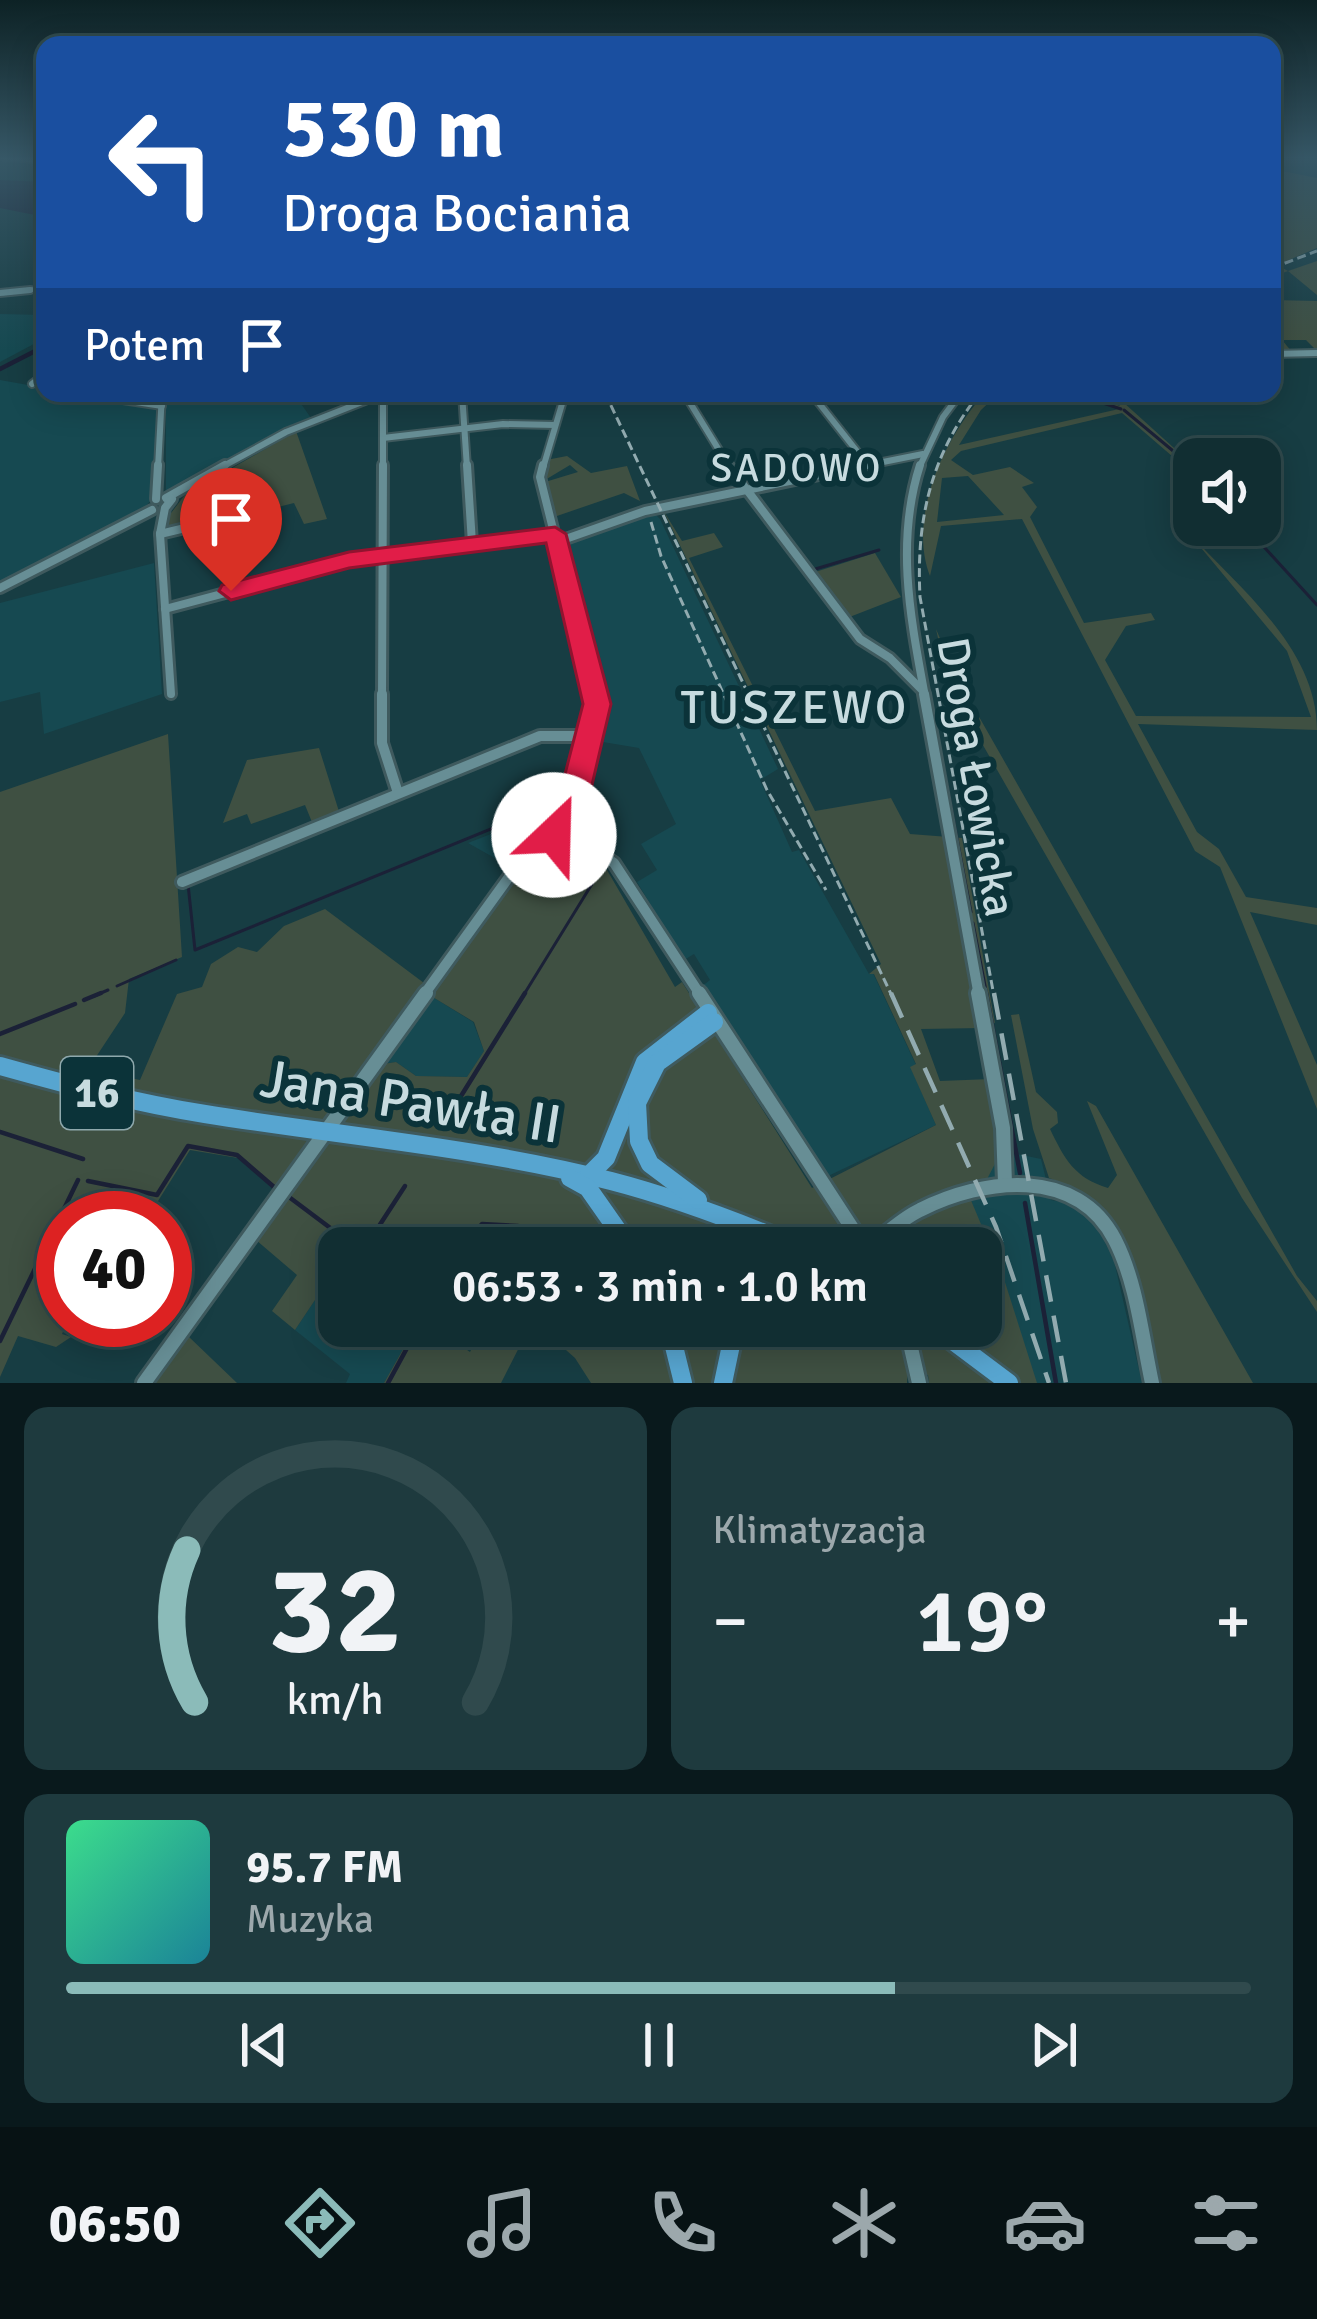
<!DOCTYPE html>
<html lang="pl">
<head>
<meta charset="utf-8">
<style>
	body { margin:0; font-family:Signika,sans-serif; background:#1e3a3e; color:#f1f3f6; height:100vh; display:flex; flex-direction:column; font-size:45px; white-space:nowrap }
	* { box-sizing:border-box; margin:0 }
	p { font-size:39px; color:#9ca8ac }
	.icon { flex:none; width:66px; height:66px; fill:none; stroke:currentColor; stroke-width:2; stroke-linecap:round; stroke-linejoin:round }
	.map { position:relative; height:1383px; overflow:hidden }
	.panel { display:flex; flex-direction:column; gap:24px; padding:24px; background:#09191c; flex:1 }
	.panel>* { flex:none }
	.guide { position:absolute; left:36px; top:36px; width:1245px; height:366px; border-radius:24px; box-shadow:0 6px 30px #0003,0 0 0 3px #304a4d; background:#1a4fa0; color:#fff; overflow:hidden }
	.fabs { position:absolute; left:1173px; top:438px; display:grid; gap:24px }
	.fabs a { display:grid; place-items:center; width:108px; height:108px; border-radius:24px; background:#112e32; box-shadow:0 6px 30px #0003,0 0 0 3px #304a4d; font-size:60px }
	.speed { position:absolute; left:36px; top:1191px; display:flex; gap:24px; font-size:60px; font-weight:700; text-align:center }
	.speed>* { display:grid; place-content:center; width:156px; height:156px; border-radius:50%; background:#112e32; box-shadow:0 6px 30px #0003,0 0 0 3px #304a4d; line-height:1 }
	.speed .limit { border:18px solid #d22; background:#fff; color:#111 }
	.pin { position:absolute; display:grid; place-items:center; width:102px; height:102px; color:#fff; margin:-123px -51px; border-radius:50% 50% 50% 0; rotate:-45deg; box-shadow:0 0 12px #0007 }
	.pin .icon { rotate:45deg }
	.me { position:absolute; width:132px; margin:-66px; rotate:24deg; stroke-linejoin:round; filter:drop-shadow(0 0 9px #0008) }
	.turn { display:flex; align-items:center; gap:42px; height:252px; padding:0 48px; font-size:54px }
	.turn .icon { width:156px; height:156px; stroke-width:2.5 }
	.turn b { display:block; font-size:84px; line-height:102px }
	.then { display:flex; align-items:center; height:114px; padding:0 48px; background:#0003; gap:24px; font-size:45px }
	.big { font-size:90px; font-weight:600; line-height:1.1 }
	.panel .widget { flex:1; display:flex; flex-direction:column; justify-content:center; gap:18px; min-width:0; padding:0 42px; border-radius:24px; background:#1e3a3e }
	.panel .dial { align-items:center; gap:0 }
	.dial svg { height:312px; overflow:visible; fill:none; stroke:#304a4d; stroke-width:7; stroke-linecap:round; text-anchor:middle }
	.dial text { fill:#f1f3f6; stroke:none }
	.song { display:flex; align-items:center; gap:36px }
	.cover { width:144px; height:144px; border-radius:18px; background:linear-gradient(135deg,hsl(150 70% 55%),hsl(190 70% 35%)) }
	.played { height:12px; border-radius:6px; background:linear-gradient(90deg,#8bbbb9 70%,#304a4d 70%) }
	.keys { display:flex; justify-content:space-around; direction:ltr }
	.heat { display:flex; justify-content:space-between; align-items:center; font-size:66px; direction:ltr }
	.panel .tiles { flex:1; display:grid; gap:24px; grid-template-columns:1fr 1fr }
	.widget:last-child { grid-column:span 2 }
	.trip { position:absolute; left:318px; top:1227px; width:684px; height:120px; border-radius:24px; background:#112e32; box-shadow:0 6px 30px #0003,0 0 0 3px #304a4d; font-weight:600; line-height:120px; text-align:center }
	.dock { display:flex; height:192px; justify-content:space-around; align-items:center; background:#071214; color:#9ca8ac }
	.dock .icon { width:84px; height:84px }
	.dock .current { color:#8bbbb9 }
	.dock b { font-size:54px; color:#f1f3f6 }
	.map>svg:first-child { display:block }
	.built { fill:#164951 }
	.green { fill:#3f5042; fill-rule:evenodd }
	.water { fill:#1b2137 }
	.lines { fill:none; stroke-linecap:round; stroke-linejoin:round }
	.stream-far1 { stroke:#1b2137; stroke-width:3 }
	.stream { stroke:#1b2137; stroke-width:4.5 }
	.canal { stroke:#1b2137; stroke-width:4.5 }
	.minor-far4-casing { stroke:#3f5a5e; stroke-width:8 }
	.minor-far3-casing { stroke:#3f5a5e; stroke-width:10 }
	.minor-far2-casing { stroke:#3f5a5e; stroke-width:14 }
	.minor-far1-casing { stroke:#3f5a5e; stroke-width:16 }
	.minor-casing { stroke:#3f5a5e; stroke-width:20 }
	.major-casing { stroke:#3f5a5e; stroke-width:24 }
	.minor-far4 { stroke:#678e95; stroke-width:4.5 }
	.minor-far3 { stroke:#678e95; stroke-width:6 }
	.minor-far2 { stroke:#678e95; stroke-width:8 }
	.minor-far1 { stroke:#678e95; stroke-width:10 }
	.minor { stroke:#678e95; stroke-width:14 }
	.major { stroke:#57a5d0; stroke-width:18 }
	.rail-far1 { stroke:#92abb0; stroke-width:3; stroke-dasharray:9 4.5; stroke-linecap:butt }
	.rail { stroke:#92abb0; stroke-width:4.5; stroke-dasharray:27 14; stroke-linecap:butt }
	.route { fill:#e11d48; stroke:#92132f; stroke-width:3 }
	.labels { text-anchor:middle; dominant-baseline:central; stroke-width:12; stroke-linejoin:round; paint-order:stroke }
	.far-neighbourhood-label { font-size:39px; letter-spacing:3px; fill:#c7dbdf; stroke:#0b3339 }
	.shield { fill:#0b3339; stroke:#8fa9ad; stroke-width:3 }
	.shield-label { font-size:42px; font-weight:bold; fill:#c7dbdf }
	.street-label { font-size:45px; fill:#c7dbdf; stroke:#0b3339 }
	.neighbourhood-label { font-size:48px; letter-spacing:3px; fill:#c7dbdf; stroke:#0b3339 }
	.near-street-label { font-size:54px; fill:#c7dbdf; stroke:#0b3339 }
</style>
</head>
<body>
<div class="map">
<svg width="1317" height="1383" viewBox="0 0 1317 1383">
	<rect width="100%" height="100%" fill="#173d43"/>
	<g class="built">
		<polygon points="0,314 45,315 45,338 0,362"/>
		<polygon points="0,380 45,388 45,393 158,409 153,498 143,509 0,586"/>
		<polygon points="166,393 313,393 297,398 311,418 166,492"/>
		<polygon points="652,511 660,519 778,769 760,780 792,852 799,850 869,974 873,973 916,1065 911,1068 936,1125 828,1176 701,987 710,980 694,954 684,960 637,882 657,870 641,844 676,824 639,748 603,742 599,727 602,690 568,567 573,565 561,543"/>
		<polygon points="154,563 162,694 44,734 40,692 0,702 0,603"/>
		<polygon points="542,814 545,816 509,866 468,843"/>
		<polygon points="431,996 473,1022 484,1051 467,1077 416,1076 396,1062 383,1064"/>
		<polygon points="1012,1153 1041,1159 1051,1200 1075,1205 1100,1232 1114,1261 1142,1383 1014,1383 972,1203 962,1183"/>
		<polygon points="339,1264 339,1326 416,1326 384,1383 346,1383 350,1374 295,1330"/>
	</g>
	<g class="green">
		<polygon points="1272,169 1317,178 1317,248 1277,265 1288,271 1317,261 1317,295 1288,271 1272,277"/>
		<polygon points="1272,300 1317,301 1317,351 1306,340 1282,340 1292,352 1272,353"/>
		<path d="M985,393H999L981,410L959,445L1119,409L1073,393L1120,406L1109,393H1113L1194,466V475L1122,413L961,451L951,460L973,475L1010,467L1034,483L1022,487L1037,507L1030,517L1084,623L1151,613L1155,620L1126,626L1105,660L1136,716L1311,717L1287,651L1187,531C1239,588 1317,648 1317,730L1138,724L1197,832L1219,849L1246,897L1317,908V925L1250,912L1317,1065V1109L1220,867L1195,851L1022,519L941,526L930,576C907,516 945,437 985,393ZM968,476L1004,515L937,522L942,478Z"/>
		<polygon points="296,431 327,519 304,524 294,503 166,535 168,517 184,496"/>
		<polygon points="567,456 591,473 627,466 640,501 624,493 554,517 545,482 578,472 570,465 545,480 546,460"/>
		<path d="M663,510L682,541L714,533L723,547L689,558L815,811L891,798L910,834L962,838L995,1023L982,1018V1028L921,1029L940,1081L991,1079L997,1160L986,1181L965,1186L1004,1279L1037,1383H929L928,1375L908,1369L907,1383H591L575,1358L539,1326H981V1248H339V1264L295,1330L272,1311L297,1275L256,1240L383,1064L396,1062L416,1076L467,1077L484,1051L474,1022L431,996L521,872L536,862C557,865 590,860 607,870L675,987L682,982L812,1188L936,1125L910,1067L916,1064L874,974H869L881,964Z"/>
		<polygon points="875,553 901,597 847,618 812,573"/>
		<polygon points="936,629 957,678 1297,1276 1317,1301 1317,1312 1242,1198 948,684"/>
		<polygon points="168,734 182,957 129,979 125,1013 88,1069 140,1080 177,994 202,987 211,964 238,947 257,952 284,926 325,909 424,983 274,1189 238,1158 190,1150 148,1217 133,1211 128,1218 63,1218 63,1320 68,1320 62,1334 71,1337 56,1347 18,1336 0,1377 0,792"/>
		<polygon points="319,748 342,821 316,832 305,805 251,824 247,814 223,823 247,760"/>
		<path d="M1019,1014L1036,1092L1057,1112L1058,1123L1050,1129C1065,1160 1075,1178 1108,1188L1117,1175L1087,1101L1096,1106L1253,1383H1159C1141,1306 1135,1207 1049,1178L1033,1129L1011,1015Z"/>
		<polygon points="416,1326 456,1326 450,1338 470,1352 483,1326 530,1326 501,1383 384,1383"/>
		<polygon points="188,1336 237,1383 154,1383"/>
	</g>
	<polygon class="water" points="0,180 45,182 45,217 0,208"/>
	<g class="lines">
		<g class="stream-far1">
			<polyline points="1073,393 1121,409"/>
			<polyline points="1124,410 1184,460"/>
			<polyline points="1244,525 1317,605"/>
			<polyline points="812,570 879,550"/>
			<polyline points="918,637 929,692"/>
			<polyline points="932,707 971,912"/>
			<polyline points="188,884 195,950 513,820"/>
			<polyline points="973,923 987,996"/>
			<polyline points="117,986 176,960"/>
			<polyline points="94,996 108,990"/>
			<polyline points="523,996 600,871"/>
		</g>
		<g class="stream">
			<polyline points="986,993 1020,1173"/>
			<polyline points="84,1000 101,993"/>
			<polyline points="0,1034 75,1004"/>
			<polyline points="443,1125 525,993"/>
			<polyline points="0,1132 83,1159"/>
			<polyline points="88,1181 157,1195 188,1146 237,1155 274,1187"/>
			<polyline points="289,1197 345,1239"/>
			<polyline points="1025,1203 1056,1383"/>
			<polyline points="368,1243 405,1186"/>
			<polyline points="462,1248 482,1224 518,1226 564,1248"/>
			<polyline points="857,1326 867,1326"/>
			<polyline points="0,1341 78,1180"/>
			<polyline points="388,1383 419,1326"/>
		</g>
		<polyline class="canal" points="0,369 45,346"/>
		<defs>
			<g id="minor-far4">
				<polyline points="0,157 45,161"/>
				<polyline points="3,293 45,288"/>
			</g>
			<g id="minor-far3">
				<polyline points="0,293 30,290"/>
				<polyline points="1272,354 1317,353"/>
				<polyline points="32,384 45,374"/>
				<polyline points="77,393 162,406"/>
				<polyline points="462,393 467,468"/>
				<polyline points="684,393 730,468"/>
				<polyline points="811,393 867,464"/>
				<polyline points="383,438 503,424 555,425"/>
				<polyline points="158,468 162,393"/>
				<polyline points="220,468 286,432 385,393"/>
				<polyline points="383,468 383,394"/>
				<polyline points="543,468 562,404 560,393"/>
				<polyline points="853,468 923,454"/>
				<polyline points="919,468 943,417 961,393"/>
			</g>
			<g id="minor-far2">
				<polyline points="467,465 472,543"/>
				<polyline points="543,465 540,477 595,697"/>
				<polyline points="728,465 860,639 890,658 924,692"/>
				<path d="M920,465C895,543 911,620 925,697"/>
				<polyline points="166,498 225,465"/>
				<polyline points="156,499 158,465"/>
				<polyline points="160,534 248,513 252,538"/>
				<polyline points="557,542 645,511 867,465"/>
				<polyline points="0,588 152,510"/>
				<polyline points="165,609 349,560 555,534"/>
				<polyline points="171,694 160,534 165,508 172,499"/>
				<polyline points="382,697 383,465"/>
			</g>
			<g id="minor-far1">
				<polyline points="382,694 382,743 398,793"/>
				<polyline points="924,694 979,996"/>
				<polyline points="531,815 571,803"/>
				<polyline points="568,822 597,704 595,694"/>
				<polyline points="577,839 614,863 701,996"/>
				<polyline points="182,882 540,736 591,736"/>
				<polyline points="423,996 522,859 555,839"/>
			</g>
			<g id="minor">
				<polyline points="699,993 865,1248"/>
				<polyline points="978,993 1003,1128 1005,1183"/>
				<path d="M868,1248C885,1235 901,1219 920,1210C983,1178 1077,1166 1115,1240C1137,1283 1142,1337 1152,1383"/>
				<polyline points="906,1326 919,1383"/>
				<polyline points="144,1383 426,993"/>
			</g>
			<g id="major">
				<path d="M0,1066C68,1085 135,1103 205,1114C340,1136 478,1147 611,1181C677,1198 739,1222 801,1248"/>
				<polyline points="588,1176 606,1158 645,1062 708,1013"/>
				<polyline points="570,1178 588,1188 630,1248"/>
				<polyline points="698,1200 650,1164 639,1141 637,1103 657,1063 714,1022"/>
				<polyline points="669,1326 683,1383"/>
				<polyline points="933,1326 1009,1383"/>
				<polyline points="723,1383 735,1326"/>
			</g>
		</defs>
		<use href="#minor-far4" class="minor-far4-casing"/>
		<use href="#minor-far3" class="minor-far3-casing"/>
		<use href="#minor-far2" class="minor-far2-casing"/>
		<use href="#minor-far1" class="minor-far1-casing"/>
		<use href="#minor" class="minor-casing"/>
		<use href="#major" class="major-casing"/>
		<use href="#minor-far4" class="minor-far4"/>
		<use href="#minor-far3" class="minor-far3"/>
		<use href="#minor-far2" class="minor-far2"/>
		<use href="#minor-far1" class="minor-far1"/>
		<use href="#minor" class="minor"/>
		<use href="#major" class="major"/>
		<g class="rail-far1">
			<polyline points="1272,268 1317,251"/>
			<polyline points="605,393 892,996"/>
			<path d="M980,393C931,454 916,519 920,597L994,996"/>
			<polyline points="651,522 661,556 767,790 826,890"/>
		</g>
		<g class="rail">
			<polyline points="891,993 996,1227 1049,1383"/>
			<polyline points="994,993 1066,1383"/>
		</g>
	</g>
	<linearGradient id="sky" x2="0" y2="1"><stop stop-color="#0d2225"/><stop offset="0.45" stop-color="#365766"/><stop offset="1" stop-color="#365766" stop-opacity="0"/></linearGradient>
	<rect width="1317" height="350" fill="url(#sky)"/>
	<polygon class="route" points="555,527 566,534 611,704 583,823 565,845 554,849 543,845 538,835 549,815 555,813 583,704 546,543 349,568 231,600 219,591 222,585 349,552"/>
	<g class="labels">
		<g class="far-neighbourhood-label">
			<text x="797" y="468">SADOWO</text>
		</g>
		<rect class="shield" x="61" y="1057" width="72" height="72" rx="9"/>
		<g class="shield-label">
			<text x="97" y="1093">16</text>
		</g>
		<g class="street-label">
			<text transform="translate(976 777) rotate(80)">Droga Łowicka</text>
		</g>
		<g class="neighbourhood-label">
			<text x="795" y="707">TUSZEWO</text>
		</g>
		<g class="near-street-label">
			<text transform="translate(411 1102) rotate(9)">Jana Pawła II</text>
		</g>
	</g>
</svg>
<div class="fabs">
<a><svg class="icon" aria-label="sound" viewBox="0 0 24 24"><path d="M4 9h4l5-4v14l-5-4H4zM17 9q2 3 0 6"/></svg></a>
</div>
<div class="speed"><div class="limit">40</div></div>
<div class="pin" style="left:231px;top:591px;background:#d93025"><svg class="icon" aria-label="arrive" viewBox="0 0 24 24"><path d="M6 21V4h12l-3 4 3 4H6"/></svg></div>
<svg class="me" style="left:554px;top:835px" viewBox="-20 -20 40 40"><circle r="19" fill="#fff"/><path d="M0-13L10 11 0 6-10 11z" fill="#e11d48"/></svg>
<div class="trip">06:53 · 3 min · 1.0 km</div>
<div class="guide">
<div class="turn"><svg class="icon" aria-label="left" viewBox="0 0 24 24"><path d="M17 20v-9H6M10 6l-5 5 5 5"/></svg><div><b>530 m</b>Droga Bociania</div></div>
<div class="then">Potem<svg class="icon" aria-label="arrive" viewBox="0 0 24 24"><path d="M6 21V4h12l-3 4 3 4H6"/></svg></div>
</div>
</div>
<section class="panel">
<div class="tiles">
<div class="widget dial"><svg viewBox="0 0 100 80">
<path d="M14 69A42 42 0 1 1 86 69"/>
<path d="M14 69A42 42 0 0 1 12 30" stroke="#8bbbb9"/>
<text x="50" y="56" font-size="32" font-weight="700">32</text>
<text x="50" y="72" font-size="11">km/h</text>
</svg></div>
<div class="widget"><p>Klimatyzacja</p>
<div class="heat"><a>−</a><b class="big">19°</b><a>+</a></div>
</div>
<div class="widget">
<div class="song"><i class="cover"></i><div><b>95.7 FM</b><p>Muzyka</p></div></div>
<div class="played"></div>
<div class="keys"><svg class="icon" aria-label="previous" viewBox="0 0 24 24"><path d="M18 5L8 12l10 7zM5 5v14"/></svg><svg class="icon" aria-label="pause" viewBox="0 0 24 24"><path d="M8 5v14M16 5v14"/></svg><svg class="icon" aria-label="next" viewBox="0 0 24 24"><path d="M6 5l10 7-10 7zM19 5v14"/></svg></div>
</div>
</div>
</section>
<nav class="dock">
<b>06:50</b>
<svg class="icon current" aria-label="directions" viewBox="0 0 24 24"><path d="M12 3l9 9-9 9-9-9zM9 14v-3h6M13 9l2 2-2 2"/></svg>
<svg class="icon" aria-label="music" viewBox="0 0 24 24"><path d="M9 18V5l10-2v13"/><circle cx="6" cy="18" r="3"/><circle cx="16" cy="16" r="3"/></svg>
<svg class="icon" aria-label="phone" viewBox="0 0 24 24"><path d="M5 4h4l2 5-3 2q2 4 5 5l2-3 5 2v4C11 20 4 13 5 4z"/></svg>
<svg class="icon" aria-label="climate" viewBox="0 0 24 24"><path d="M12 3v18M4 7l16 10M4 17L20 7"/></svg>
<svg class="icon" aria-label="car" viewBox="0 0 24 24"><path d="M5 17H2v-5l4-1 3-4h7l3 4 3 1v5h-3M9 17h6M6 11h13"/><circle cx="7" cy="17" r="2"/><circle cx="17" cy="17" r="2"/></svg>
<svg class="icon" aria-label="filters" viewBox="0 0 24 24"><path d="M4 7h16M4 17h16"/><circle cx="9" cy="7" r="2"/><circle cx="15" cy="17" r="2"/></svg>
</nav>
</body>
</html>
